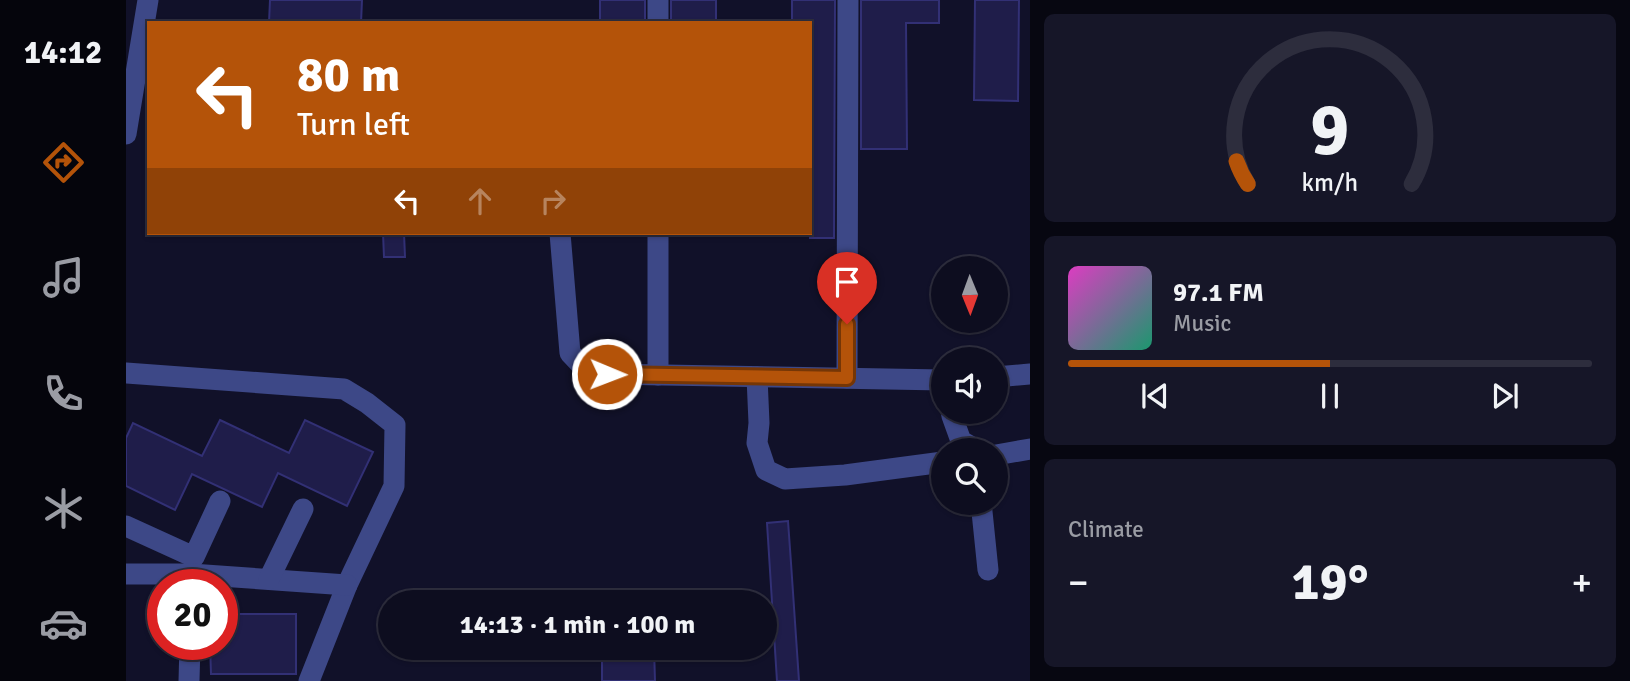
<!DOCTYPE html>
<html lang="en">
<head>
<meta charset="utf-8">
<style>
	body { margin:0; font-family:Signika,sans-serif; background:#161628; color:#f1f3f6; height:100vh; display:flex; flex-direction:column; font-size:26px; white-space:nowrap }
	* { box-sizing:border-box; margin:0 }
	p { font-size:23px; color:#9a9ca4 }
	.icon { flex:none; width:38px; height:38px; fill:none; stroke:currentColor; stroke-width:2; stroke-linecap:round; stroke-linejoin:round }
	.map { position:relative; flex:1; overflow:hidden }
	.drawer { display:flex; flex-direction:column; gap:14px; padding:14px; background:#070711; width:600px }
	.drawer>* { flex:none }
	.hud { position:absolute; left:21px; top:21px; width:665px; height:214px; border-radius:0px; box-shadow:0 2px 5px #0004,0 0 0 2px #2d2d3d; background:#b45309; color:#fff; overflow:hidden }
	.needle { width:46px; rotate:179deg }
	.fabs { position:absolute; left:805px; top:256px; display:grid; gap:14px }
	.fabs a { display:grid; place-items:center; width:77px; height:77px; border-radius:50%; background:#0d0d1f; box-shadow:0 2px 5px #0004,0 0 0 2px #2d2d3d; font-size:35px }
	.speed { position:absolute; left:21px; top:569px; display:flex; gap:14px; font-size:35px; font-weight:700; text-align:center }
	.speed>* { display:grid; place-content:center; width:91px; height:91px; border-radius:50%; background:#0d0d1f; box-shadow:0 2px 5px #0004,0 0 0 2px #2d2d3d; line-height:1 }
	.speed .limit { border:10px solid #d22; background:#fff; color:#111 }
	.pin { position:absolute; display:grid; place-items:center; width:60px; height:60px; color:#fff; margin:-72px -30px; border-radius:50% 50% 50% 0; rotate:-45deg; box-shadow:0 0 7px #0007 }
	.pin .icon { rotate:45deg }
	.me { position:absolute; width:77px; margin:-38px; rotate:91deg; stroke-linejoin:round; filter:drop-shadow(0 0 5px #0008) }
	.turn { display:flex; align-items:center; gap:24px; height:147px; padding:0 35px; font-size:32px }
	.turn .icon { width:91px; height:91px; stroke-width:2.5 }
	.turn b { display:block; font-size:49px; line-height:60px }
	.lanes { display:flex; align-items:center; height:66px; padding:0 35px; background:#0003; justify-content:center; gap:35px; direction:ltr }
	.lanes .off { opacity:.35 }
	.big { font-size:52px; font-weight:700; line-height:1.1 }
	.drawer .card { flex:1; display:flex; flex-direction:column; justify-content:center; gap:10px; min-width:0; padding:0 24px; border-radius:10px; background:#161628 }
	.drawer .dial { align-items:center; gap:0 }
	.dial svg { height:182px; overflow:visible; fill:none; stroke:#2d2d3d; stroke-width:7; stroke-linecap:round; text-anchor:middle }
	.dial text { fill:#f1f3f6; stroke:none }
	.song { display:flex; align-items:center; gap:21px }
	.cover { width:84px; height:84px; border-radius:10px; background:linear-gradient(135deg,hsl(310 70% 55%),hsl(160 70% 35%)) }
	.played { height:7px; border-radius:4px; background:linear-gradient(90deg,#b45309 50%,#2d2d3d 50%) }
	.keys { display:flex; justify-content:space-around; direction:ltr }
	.heat { display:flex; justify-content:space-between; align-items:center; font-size:38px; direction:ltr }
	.trip { position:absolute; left:252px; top:590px; width:399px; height:70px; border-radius:35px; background:#0d0d1f; box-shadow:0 2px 5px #0004,0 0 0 2px #2d2d3d; font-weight:700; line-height:70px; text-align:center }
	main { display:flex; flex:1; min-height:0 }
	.menu { display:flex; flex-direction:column; width:126px; justify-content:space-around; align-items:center; background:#05050c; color:#9a9ca4 }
	.menu .icon { width:49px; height:49px }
	.menu .selected { color:#b45309 }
	.menu b { font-size:32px; color:#f1f3f6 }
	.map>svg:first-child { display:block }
	.building { fill:#1f1d4a; stroke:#323075; stroke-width:2 }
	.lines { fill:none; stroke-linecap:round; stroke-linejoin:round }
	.minor { stroke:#3d4887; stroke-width:21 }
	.route-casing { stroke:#753606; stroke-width:18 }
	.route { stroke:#b45309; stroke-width:12 }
</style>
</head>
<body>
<main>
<nav class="menu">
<b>14:12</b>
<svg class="icon selected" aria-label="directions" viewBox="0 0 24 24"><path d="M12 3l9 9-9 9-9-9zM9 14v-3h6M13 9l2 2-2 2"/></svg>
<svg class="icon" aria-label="music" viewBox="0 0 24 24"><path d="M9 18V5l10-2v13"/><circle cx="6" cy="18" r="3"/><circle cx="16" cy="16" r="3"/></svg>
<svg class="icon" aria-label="phone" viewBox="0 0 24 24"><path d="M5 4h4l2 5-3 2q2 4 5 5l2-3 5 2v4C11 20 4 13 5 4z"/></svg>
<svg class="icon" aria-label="climate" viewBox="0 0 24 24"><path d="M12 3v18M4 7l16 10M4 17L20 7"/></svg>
<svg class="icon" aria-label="car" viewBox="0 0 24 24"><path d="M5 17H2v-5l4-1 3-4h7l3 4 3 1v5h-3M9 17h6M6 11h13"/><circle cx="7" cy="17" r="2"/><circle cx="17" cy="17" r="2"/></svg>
</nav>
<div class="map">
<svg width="904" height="681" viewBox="0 0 904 681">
	<rect width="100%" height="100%" fill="#111129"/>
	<g class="building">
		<polygon points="144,0 236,0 235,23 143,23"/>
		<rect x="474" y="0" width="45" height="23"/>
		<rect x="545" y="0" width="45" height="23"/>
		<polygon points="666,0 709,0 708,238 684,238 684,23 666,23"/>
		<polygon points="735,0 813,0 813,23 780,23 781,149 735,149"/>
		<polygon points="849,0 893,0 892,101 848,100"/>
		<polygon points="257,233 278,233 279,257 258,257"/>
		<polygon points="94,420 163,453 179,420 247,452 221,506 152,473 136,507 66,474 49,510 0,486 0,438 7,423 76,456"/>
		<polygon points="662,521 665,563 673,681 651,681 641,523"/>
		<polygon points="96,614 170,614 170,674 85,674 84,644 96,644"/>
		<polygon points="476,648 528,648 529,681 476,681"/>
	</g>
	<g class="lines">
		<g class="minor">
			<polyline points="532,23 532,0"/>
			<polyline points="0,134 22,0"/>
			<polyline points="434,233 444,353 460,370 481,374 817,380"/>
			<polyline points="0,373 218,389 241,403 269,425 268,486 221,585 183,681"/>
			<polyline points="532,375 532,233"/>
			<polyline points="631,377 633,423 631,443 640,470 659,479 719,475 817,462"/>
			<polyline points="870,377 904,374"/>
			<polyline points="721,378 722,0"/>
			<polyline points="825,411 826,416 835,441 851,450"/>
			<polyline points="870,455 904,449"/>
			<polyline points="855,502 862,570"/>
			<polyline points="0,526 68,557 94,501"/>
			<polyline points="0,574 65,574 221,585"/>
			<polyline points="143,579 177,509"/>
			<polyline points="63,681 64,644"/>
		</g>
	</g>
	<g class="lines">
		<defs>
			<polyline id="route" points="481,374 721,378 721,324"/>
		</defs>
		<use href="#route" class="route-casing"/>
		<use href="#route" class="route"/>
	</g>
</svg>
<div class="fabs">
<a><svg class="needle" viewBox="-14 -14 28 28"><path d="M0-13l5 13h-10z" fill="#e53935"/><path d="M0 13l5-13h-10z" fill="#9a9ca4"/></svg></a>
<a><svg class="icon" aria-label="sound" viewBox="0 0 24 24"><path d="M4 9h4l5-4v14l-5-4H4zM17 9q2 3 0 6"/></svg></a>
<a><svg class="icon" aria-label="search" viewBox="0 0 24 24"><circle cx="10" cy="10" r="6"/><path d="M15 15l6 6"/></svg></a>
</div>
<div class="speed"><div class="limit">20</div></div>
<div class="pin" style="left:721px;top:324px;background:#d93025"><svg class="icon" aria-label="arrive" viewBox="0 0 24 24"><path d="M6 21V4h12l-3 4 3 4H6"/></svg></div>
<svg class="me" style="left:481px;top:374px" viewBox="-20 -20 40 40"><circle r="17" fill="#b45309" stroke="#fff" stroke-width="3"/><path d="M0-11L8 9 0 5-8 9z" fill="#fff"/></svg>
<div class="trip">14:13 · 1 min · 100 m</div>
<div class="hud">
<div class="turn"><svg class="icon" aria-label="left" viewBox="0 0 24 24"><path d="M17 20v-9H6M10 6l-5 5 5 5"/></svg><div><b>80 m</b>Turn left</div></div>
<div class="lanes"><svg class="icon" aria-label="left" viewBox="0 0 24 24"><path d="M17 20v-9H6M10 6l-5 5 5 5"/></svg><svg class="icon off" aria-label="ahead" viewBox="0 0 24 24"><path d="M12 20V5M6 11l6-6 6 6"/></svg><svg class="icon off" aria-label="right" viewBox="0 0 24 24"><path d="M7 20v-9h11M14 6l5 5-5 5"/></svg></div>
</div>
</div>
<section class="drawer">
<div class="card dial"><svg viewBox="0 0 100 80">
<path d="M14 69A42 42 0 1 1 86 69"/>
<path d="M14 69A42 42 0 0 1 9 59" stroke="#b45309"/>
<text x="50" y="56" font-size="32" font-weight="700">9</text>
<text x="50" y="72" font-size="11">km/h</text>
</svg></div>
<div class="card">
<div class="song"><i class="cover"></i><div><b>97.1 FM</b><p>Music</p></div></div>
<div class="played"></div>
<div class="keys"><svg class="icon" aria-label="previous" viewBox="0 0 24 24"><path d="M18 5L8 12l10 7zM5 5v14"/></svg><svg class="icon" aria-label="pause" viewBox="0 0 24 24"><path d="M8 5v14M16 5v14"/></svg><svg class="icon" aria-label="next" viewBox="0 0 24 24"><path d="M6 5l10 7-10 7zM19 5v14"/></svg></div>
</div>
<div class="card"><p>Climate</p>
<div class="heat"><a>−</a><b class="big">19°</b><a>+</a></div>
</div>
</section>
</main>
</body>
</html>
